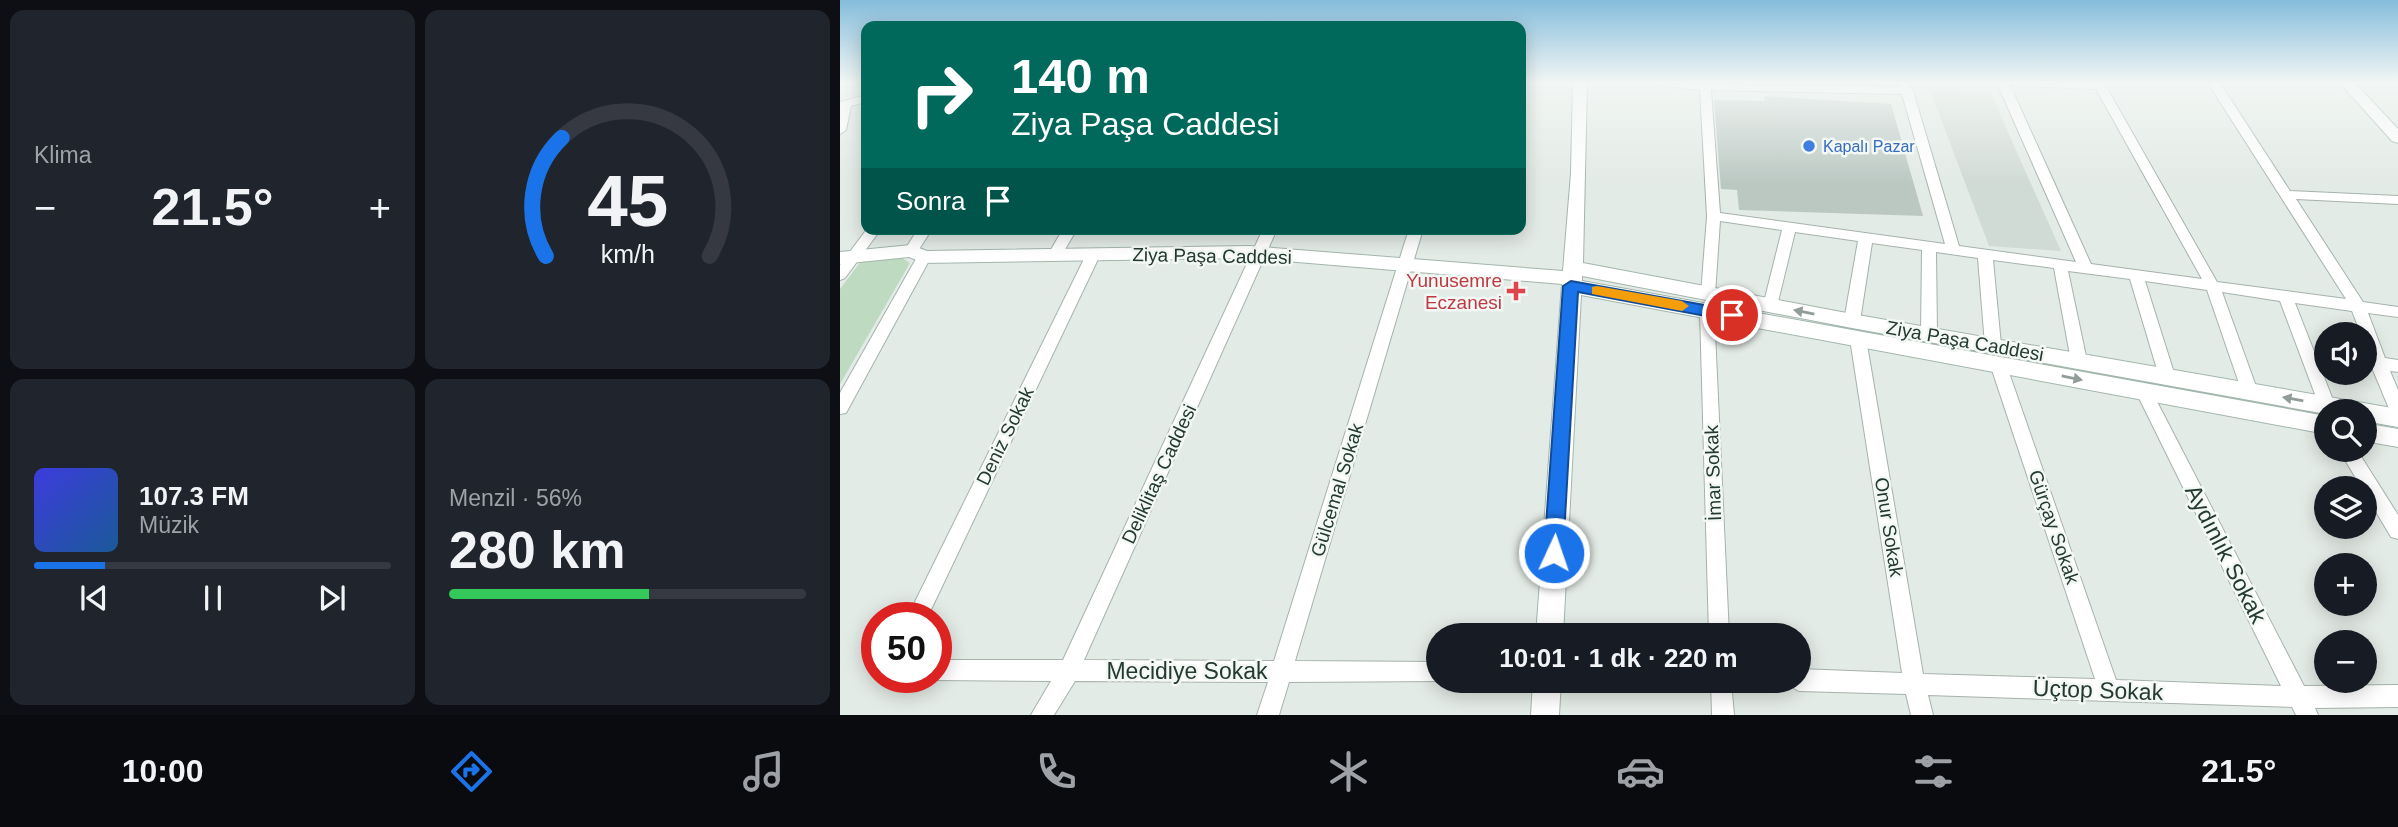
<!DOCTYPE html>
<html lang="tr">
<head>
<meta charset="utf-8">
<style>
	body { margin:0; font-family:Arial,sans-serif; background:#20242c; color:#f1f3f6; height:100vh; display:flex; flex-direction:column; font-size:26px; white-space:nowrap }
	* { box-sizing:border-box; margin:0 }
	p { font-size:23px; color:#9ea1a6 }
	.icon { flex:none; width:38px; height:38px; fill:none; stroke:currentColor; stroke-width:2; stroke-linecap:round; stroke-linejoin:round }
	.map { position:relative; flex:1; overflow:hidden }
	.side { display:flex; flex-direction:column; gap:10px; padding:10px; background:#0d0f14; width:840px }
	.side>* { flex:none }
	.top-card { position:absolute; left:21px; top:21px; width:665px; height:214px; border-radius:14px; box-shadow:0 4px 18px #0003; background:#00695c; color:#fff; overflow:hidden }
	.tools { position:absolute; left:1474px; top:322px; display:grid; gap:14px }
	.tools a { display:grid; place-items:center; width:63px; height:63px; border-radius:50%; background:#171b24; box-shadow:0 4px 18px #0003; font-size:35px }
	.speed { position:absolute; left:21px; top:602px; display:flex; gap:14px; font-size:35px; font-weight:700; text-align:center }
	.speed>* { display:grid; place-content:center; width:91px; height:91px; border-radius:50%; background:#171b24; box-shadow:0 4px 18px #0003; line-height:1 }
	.speed .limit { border:10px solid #d22; background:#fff; color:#111 }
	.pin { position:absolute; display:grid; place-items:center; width:60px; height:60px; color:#fff; margin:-30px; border:4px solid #fff; border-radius:50%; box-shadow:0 2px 7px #0007 }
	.me { position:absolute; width:77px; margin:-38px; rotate:3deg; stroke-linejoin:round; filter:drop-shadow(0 0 5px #0008) }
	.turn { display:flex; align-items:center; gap:24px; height:147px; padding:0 35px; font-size:32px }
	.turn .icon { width:91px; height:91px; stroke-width:2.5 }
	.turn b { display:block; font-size:49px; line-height:60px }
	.then { display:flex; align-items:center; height:66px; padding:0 35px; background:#0003; gap:14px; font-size:26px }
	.big { font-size:52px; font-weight:700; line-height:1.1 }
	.side .widget { flex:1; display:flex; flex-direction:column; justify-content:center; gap:10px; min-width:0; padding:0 24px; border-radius:14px; background:#20242c }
	.side .dial { align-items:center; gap:0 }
	.dial svg { height:182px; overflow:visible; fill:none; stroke:#363941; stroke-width:7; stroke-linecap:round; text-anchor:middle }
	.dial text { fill:#f1f3f6; stroke:none }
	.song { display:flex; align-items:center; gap:21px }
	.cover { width:84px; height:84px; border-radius:10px; background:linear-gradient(135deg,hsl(240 70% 55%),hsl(210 70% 35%)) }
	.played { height:7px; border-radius:4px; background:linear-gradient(90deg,#1a73e8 20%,#363941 20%) }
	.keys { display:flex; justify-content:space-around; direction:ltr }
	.heat { display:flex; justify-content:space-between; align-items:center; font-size:38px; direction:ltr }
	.charge { height:10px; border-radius:5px; background:linear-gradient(90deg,#34c759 56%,#363941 0) }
	.side .tiles { flex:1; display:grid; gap:10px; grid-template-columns:repeat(2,1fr) }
	.trip { position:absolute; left:586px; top:623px; width:385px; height:70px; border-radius:35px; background:#171b24; box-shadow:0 4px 18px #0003; font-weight:700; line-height:70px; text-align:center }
	.dock { display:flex; height:112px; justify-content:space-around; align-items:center; background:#090b0e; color:#9ea1a6 }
	.dock .icon { width:49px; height:49px }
	.dock .current { color:#1a73e8 }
	.dock b { font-size:32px; color:#f1f3f6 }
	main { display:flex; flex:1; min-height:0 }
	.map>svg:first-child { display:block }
	.built { fill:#d1dbd5 }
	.green { fill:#bedac1 }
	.building { fill:#bbc8c2 }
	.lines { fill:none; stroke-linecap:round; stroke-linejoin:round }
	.minor-casing { stroke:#a6b2ac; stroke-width:2 }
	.secondary-casing { stroke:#a2b6ac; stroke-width:2 }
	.minor { fill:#fff; fill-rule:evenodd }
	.secondary { fill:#fff; fill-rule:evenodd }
	.oneway { fill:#929c98 }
	.route { fill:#1a73e8; stroke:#114b97; stroke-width:2 }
	.slow { fill:#f59e0b }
	.shop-dot { fill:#3f7fe0; stroke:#f3f8f5; stroke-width:2.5 }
	.health-dot { fill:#e0444e; stroke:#f3f8f5; stroke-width:2.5 }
	.labels { text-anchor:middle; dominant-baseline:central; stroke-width:5; stroke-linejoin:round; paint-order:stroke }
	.far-shop-label { font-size:16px; fill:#366cbe; stroke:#f3f8f5; text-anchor:start }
	.street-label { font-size:19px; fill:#243a31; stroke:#f3f8f5 }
	.health-label { font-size:19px; fill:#be3a42; stroke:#f3f8f5; text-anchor:end }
	.near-street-label { font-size:23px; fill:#243a31; stroke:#f3f8f5 }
</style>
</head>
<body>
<main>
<section class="side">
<div class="tiles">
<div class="widget"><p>Klima</p>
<div class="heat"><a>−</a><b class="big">21.5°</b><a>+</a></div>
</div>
<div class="widget dial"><svg viewBox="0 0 100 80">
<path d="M14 69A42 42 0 1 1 86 69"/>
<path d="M14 69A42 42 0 0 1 21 17" stroke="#1a73e8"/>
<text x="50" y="56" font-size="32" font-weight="700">45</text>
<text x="50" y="72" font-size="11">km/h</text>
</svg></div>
<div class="widget">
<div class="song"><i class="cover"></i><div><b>107.3 FM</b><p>Müzik</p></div></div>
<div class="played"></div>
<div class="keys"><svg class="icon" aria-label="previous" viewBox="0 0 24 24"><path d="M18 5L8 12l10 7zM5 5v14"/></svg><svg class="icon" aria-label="pause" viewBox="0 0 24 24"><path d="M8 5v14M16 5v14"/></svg><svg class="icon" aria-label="next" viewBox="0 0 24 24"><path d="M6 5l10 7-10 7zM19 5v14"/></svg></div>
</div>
<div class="widget"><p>Menzil · 56%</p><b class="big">280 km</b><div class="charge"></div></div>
</div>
</section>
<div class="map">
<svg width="1558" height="715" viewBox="0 0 1558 715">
	<rect width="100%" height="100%" fill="#e3ebe6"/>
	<polygon class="built" points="1090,90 1150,92 1221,251 1149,246"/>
	<polygon class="green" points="62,258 70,263 0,384 0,289 22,260"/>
	<polygon class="building" points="924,96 1051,104 1083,216 899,210 897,190 881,189 874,100 925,101"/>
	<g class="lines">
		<defs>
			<g id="minor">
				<path d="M819,83L1059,87L1056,83H1068L1073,91L1119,246L1236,262L1157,83H1169L1251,264L1362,279L1256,89L1178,86L1172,83H1264L1377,282L1506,299L1368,83H1380L1450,191L1558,196V204L1456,199L1523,302L1558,307V317L1528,313L1545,358L1558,360V372L1550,371L1558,390V418L1552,416L1550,411L1530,363L1524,334H1521L1512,311L1455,303L1495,405L1493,410H1481L1479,405L1440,301L1382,292L1418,392L1416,396H1404L1402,392L1367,290L1305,281L1335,376L1333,380H1321L1319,376L1290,279L1228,271L1247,361L1239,367L1231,361L1214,268L1153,260L1161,345L1153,351L1145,345L1138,258L1096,252L1097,333L1089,339L1081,333L1082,250L1032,243L1020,321L1012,326L1004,321L1018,241L955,232L937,306L930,311L923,306L942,230L880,221L875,294L868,299L863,298L861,294L867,216L860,90L825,86ZM871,90L1062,94L1105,244L880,213Z"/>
				<polygon points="26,95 26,102 11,106 6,130 0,134 0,102"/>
				<polygon points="27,229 41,229 5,278 0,280 0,265"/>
				<polygon points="78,229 92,229 76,254 66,254 64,251"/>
				<polygon points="223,229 237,229 221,256 211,256 209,253"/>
				<polygon points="423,229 437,229 244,660 434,661 569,229 583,229 455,661 598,662 598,681 602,681 449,682 439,715 417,715 428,682 235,681 214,715 191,715 211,681 96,680 89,677 96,677 96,660 223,660"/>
				<polygon points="253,250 260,255 87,618 67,618 246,255"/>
				<polygon points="84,252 91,257 6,413 0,414 0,393 77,257"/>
				<polygon points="867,306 874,311 889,635 869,635 860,311"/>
				<polygon points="1018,333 1026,339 1083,674 1255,679 1150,364 1158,358 1166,364 1276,680 1441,686 1296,392 1298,388 1310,388 1312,392 1464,686 1558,685 1558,707 1475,708 1478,715 1456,715 1452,707 1088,695 1093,715 1071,715 1066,694 959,691 952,687 949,681 959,681 959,669 1062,673 1010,339"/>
				<polygon points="1499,450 1517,450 1558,515 1558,539 1551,537"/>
				<polygon points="871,681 891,681 894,715 872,715"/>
			</g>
			<g id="secondary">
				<polygon points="733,83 747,83 743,263 1012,314 1558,409 1558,427 1524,421 1524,411 1486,414 1012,328 742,276 742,281 1486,416 1486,434 741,295 723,635 696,635 722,284 409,258 84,263 69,257 0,264 0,252 71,245 87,251 409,246 723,271 731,173"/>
				<polygon points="1500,83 1515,83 1558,129 1558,143 1552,141"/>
				<polygon points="1524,423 1558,429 1558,447 1524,441"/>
				<polygon points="693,681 721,681 719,715 691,715"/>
			</g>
		</defs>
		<use href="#minor" class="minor-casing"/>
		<use href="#secondary" class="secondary-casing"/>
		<use href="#minor" class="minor"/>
		<use href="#secondary" class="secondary"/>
	</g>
	<defs><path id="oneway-solid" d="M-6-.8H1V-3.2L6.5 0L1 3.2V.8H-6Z" transform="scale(1.75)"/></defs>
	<g class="oneway">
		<use href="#oneway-solid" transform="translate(964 312) rotate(-169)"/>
		<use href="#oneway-solid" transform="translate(1232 378) rotate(11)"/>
		<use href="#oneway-solid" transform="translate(1453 399) rotate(-170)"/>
	</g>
	<linearGradient id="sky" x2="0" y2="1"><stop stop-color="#85bddc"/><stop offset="0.45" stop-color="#f2f6f4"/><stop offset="1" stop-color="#f2f6f4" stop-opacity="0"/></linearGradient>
	<rect width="1558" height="183" fill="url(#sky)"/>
	<polygon class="route" points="731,281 892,310 900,315 892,321 738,292 723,553 720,559 714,561 707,559 704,553 723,286"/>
	<polygon class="slow" points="757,286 842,301 849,306 842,311 752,294 752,287"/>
	<circle class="shop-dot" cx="969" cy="146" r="7"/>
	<path class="health-dot" d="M672.5 280.5h7v7h7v7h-7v7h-7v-7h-7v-7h7z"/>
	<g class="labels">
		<g class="far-shop-label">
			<text x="983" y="146">Kapalı Pazar</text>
		</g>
		<g class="street-label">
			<text transform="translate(372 256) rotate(1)">Ziya Paşa Caddesi</text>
			<text transform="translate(1125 341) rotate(10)">Ziya Paşa Caddesi</text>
			<text transform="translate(165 436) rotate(-64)">Deniz Sokak</text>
			<text transform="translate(873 473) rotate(-92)">İmar Sokak</text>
			<text transform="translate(319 474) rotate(-65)">Deliklitaş Caddesi</text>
			<text transform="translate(497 490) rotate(-73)">Gülcemal Sokak</text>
			<text transform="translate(1049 527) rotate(81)">Onur Sokak</text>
			<text transform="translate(1214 527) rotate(71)">Gürçay Sokak</text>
		</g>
		<g class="health-label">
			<text x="662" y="280">Yunusemre<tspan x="662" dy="22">Eczanesi</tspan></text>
		</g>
		<g class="near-street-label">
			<text transform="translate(1386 554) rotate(63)">Aydınlık Sokak</text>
			<text x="347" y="671">Mecidiye Sokak</text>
			<text transform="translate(1258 690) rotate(2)">Üçtop Sokak</text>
		</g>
	</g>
</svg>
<div class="tools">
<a><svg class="icon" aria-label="sound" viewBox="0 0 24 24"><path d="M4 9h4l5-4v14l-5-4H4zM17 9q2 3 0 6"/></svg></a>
<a><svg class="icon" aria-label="search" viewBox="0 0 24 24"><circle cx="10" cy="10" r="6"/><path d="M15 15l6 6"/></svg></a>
<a><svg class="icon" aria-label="layers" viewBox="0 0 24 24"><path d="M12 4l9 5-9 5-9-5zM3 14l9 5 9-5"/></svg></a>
<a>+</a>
<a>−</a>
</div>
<div class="speed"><div class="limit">50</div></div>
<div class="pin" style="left:892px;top:315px;background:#d93025"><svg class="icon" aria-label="arrive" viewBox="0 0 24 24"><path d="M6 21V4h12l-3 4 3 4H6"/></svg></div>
<svg class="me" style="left:714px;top:553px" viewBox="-20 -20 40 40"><circle r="17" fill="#1a73e8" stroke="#fff" stroke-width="3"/><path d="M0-11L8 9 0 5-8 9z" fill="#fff"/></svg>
<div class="trip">10:01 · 1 dk · 220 m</div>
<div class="top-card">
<div class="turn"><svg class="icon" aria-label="right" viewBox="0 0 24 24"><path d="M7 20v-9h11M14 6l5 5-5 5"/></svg><div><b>140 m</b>Ziya Paşa Caddesi</div></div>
<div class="then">Sonra<svg class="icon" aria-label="arrive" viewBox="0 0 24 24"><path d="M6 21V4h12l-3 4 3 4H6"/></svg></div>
</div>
</div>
</main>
<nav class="dock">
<b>10:00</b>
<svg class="icon current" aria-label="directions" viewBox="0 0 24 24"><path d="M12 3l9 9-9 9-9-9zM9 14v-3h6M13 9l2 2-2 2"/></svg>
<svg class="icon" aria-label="music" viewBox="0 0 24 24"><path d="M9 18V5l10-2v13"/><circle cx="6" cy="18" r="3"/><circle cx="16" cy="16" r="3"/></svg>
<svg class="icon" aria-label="phone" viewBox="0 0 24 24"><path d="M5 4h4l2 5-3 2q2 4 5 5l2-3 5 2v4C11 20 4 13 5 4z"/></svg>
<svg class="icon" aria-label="climate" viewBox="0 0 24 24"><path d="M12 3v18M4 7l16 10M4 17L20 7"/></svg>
<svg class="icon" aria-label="car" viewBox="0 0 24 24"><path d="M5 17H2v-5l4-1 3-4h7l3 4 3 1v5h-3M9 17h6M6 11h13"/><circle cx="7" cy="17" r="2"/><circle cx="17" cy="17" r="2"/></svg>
<svg class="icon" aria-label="filters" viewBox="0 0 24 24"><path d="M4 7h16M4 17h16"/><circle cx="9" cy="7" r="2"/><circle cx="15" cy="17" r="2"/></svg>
<b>21.5°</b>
</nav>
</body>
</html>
